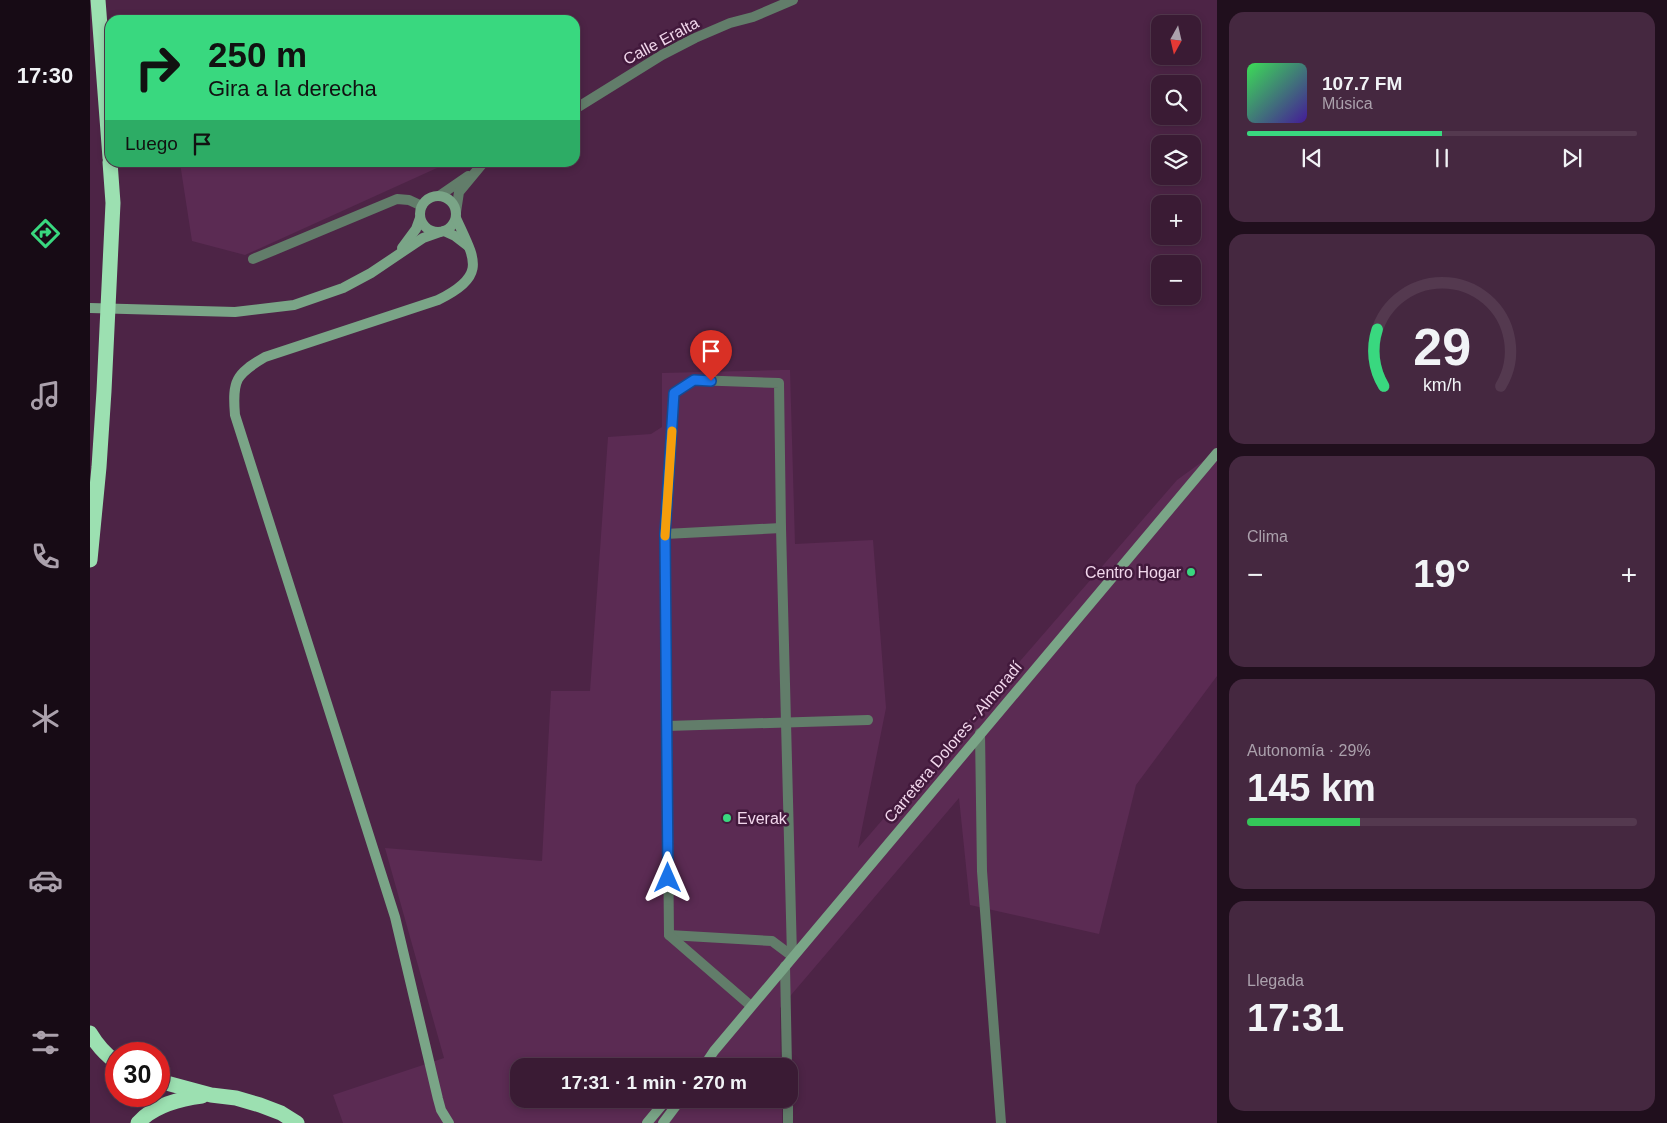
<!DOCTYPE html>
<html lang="es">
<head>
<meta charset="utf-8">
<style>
	body { margin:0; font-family:Helvetica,sans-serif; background:#452840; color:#f1f3f6; height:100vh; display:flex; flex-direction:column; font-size:19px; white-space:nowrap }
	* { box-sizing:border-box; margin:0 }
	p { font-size:16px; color:#aba1ac }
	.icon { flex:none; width:28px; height:28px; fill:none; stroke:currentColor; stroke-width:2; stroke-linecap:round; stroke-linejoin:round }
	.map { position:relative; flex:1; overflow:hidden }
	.details { display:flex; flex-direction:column; gap:12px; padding:12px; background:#200f1d; width:450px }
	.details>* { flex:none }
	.hud { position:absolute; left:15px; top:15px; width:475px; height:152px; border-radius:15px; box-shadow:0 2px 8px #0003,0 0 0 1px #54394f; background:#39d87f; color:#111; overflow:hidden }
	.needle { width:32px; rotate:188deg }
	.buttons { position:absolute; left:1061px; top:15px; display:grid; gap:10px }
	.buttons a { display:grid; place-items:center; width:50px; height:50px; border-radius:10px; background:#3a1b34; box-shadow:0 2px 8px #0003,0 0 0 1px #54394f; font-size:25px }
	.speed { position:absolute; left:15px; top:1042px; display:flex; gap:10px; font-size:25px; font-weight:700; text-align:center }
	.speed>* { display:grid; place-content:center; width:65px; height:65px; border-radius:50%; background:#3a1b34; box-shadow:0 2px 8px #0003,0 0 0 1px #54394f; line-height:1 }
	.speed .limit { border:8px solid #d22; background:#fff; color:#111 }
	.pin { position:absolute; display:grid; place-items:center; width:42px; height:42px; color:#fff; margin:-51px -21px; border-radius:50% 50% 50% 0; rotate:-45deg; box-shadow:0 0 5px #0007 }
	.pin .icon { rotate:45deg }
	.me { position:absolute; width:55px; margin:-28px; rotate:0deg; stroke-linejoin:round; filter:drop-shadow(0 0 4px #0008) }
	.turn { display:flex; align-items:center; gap:18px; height:105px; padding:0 20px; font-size:22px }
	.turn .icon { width:65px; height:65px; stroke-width:2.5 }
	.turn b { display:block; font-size:35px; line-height:42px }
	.then { display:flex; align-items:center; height:48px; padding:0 20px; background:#0003; gap:10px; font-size:19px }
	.big { font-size:38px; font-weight:600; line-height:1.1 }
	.details .widget { flex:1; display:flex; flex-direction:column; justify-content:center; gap:8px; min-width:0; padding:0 18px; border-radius:15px; background:#452840 }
	.details .dial { align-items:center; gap:0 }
	.dial svg { height:130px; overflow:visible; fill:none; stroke:#54394f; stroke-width:7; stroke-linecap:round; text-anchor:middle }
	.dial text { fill:#f1f3f6; stroke:none }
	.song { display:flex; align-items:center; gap:15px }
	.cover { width:60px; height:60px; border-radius:8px; background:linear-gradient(135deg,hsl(130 70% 55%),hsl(260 70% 35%)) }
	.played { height:5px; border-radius:2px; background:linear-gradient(90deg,#39d87f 50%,#54394f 50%) }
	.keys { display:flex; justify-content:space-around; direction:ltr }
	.heat { display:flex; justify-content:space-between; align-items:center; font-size:28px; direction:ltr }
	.charge { height:8px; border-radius:4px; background:linear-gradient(90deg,#34c759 29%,#54394f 0) }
	.trip { position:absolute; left:420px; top:1058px; width:288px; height:50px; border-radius:15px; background:#3a1b34; box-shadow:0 2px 8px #0003,0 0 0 1px #54394f; font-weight:600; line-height:50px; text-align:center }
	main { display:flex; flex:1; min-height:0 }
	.menu { display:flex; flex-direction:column; width:90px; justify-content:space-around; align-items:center; background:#170b15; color:#aba1ac }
	.menu .icon { width:35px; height:35px }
	.menu .on { color:#39d87f }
	.menu b { font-size:22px; color:#f1f3f6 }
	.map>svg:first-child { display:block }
	.built { fill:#5b2b53 }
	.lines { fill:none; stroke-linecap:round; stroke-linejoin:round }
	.street { stroke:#627d6a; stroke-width:10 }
	.secondary { stroke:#7aa587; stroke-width:10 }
	.highway { stroke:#9ce0b1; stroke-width:15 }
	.route-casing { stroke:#114b97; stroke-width:12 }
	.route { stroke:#1a73e8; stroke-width:9 }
	.slow { stroke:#f59e0b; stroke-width:9 }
	.poi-dot { fill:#39d87f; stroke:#42193c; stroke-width:2 }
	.labels { text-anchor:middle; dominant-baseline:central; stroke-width:5; stroke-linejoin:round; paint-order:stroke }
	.street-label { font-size:16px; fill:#f2d7ec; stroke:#42193c }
	.poi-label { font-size:16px; fill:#f2d7ec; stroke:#42193c; text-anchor:end }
</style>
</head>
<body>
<main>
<nav class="menu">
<b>17:30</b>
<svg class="icon on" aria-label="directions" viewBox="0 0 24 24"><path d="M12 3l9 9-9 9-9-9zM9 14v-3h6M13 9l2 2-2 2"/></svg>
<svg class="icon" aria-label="music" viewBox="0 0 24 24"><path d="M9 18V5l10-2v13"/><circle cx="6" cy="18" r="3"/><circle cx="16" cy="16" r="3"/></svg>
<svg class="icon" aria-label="phone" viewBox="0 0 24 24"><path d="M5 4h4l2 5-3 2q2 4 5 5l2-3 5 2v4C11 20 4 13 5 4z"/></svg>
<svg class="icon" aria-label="climate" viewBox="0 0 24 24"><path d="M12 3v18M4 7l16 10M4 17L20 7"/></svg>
<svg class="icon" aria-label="car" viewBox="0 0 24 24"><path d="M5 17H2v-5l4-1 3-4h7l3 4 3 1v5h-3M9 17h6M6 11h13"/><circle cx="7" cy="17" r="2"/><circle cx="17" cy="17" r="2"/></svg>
<svg class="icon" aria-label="filters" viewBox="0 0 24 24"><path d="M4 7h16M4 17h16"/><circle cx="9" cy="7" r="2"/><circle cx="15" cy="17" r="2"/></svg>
</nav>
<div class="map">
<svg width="1127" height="1123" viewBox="0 0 1127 1123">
	<rect width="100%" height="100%" fill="#4d2446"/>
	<g class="built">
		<polygon points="90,163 90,162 358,163 155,255 102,241"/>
		<polygon points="691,370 700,370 705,544 783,540 796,708 768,848 1087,480 1127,451 1127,676 1046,785 1009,934 880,905 869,798 690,1008 691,1066 429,1066 429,1099 692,1099 692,1123 253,1123 243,1095 354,1058 295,848 452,861 461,691 500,691 518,437 561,434 572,427 572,373"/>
	</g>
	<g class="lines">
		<g class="street">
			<polyline points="485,109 572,55 605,38 640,23 663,17 703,0"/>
			<polyline points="349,196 378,176"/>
			<polyline points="366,212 369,192 393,163"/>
			<polyline points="163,259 307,199 319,200 332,206"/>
			<polyline points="575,534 691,528"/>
			<polyline points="577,726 778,720"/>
			<polyline points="890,733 892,871 911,1123"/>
			<polyline points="579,935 682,941 702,956"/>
			<polyline points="695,966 697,1066"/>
			<polyline points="661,1006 579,935 575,534 584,393 604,380 689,383 691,528 702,956"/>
			<polyline points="698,1099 698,1123"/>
		</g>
		<g class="secondary">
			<circle cx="348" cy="214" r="18"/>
			<polyline points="354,231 365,236 378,246"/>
			<polyline points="312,248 326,229 330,218"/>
			<polyline points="0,308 145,312 204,305 253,288 281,273 333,238 350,232"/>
			<polyline points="614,1066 624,1051 1127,453"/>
			<path d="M359,1123L351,1110L348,1099L305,917L145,415C142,380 146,374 175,357L348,300C398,275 385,260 366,218"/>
			<polyline points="557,1123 577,1099"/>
			<polyline points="573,1123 591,1099"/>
		</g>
		<g class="highway">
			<polyline points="8,0 20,158"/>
			<polyline points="0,560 9,467 14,391 23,203 20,162"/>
			<path d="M0,1033C7,1045 15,1054 26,1062"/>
			<polyline points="69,1081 121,1095 146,1098 170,1105 191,1113 207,1123"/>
			<path d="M48,1123C64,1105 89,1099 112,1096"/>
		</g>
	</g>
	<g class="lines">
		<defs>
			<polyline id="route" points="578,878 575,534 584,393 604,380 621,381"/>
		</defs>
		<use href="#route" class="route-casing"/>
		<use href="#route" class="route"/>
		<polyline class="slow" points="575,536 582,431"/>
	</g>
	<g class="poi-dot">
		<circle cx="1101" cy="572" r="5"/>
		<circle cx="637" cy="818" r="5"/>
	</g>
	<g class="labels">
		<g class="street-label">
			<text transform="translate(571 41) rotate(-28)">Calle Eralta</text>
			<text transform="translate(863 742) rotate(-50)">Carretera Dolores - Almoradí</text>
		</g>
		<g class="poi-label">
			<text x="1091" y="572">Centro Hogar</text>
			<text x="647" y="818" text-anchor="start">Everak</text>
		</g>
	</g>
</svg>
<div class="buttons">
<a><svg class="needle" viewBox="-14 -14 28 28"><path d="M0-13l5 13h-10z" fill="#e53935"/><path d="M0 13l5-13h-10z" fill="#aba1ac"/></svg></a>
<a><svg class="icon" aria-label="search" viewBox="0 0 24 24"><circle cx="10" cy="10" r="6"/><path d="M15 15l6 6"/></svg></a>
<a><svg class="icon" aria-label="layers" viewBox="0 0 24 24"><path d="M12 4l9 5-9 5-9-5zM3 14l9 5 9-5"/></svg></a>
<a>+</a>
<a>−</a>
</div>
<div class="speed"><div class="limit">30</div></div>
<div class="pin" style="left:621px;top:381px;background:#d93025"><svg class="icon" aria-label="arrive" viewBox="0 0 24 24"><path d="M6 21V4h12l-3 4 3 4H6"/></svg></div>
<svg class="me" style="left:578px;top:878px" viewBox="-20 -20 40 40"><path d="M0-17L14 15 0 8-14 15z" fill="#1a73e8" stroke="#fff" stroke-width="4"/></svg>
<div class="trip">17:31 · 1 min · 270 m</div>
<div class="hud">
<div class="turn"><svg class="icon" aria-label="right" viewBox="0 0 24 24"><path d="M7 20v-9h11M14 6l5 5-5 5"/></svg><div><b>250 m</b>Gira a la derecha</div></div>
<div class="then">Luego<svg class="icon" aria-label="arrive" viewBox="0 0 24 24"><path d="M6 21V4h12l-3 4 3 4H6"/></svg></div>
</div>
</div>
<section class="details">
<div class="widget">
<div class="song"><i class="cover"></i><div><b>107.7 FM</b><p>Música</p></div></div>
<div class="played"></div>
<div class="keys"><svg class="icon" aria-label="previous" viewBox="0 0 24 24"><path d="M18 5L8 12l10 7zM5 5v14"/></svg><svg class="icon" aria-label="pause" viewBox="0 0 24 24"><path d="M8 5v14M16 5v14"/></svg><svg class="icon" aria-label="next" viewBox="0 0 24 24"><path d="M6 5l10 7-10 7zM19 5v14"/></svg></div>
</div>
<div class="widget dial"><svg viewBox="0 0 100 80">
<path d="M14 69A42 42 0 1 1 86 69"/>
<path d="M14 69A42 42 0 0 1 10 34" stroke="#39d87f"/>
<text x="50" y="56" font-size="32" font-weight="700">29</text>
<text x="50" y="72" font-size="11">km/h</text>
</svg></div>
<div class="widget"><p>Clima</p>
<div class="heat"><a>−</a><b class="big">19°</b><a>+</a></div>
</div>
<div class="widget"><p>Autonomía · 29%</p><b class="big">145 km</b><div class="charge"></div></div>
<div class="widget"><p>Llegada</p><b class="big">17:31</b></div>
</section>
</main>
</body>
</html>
